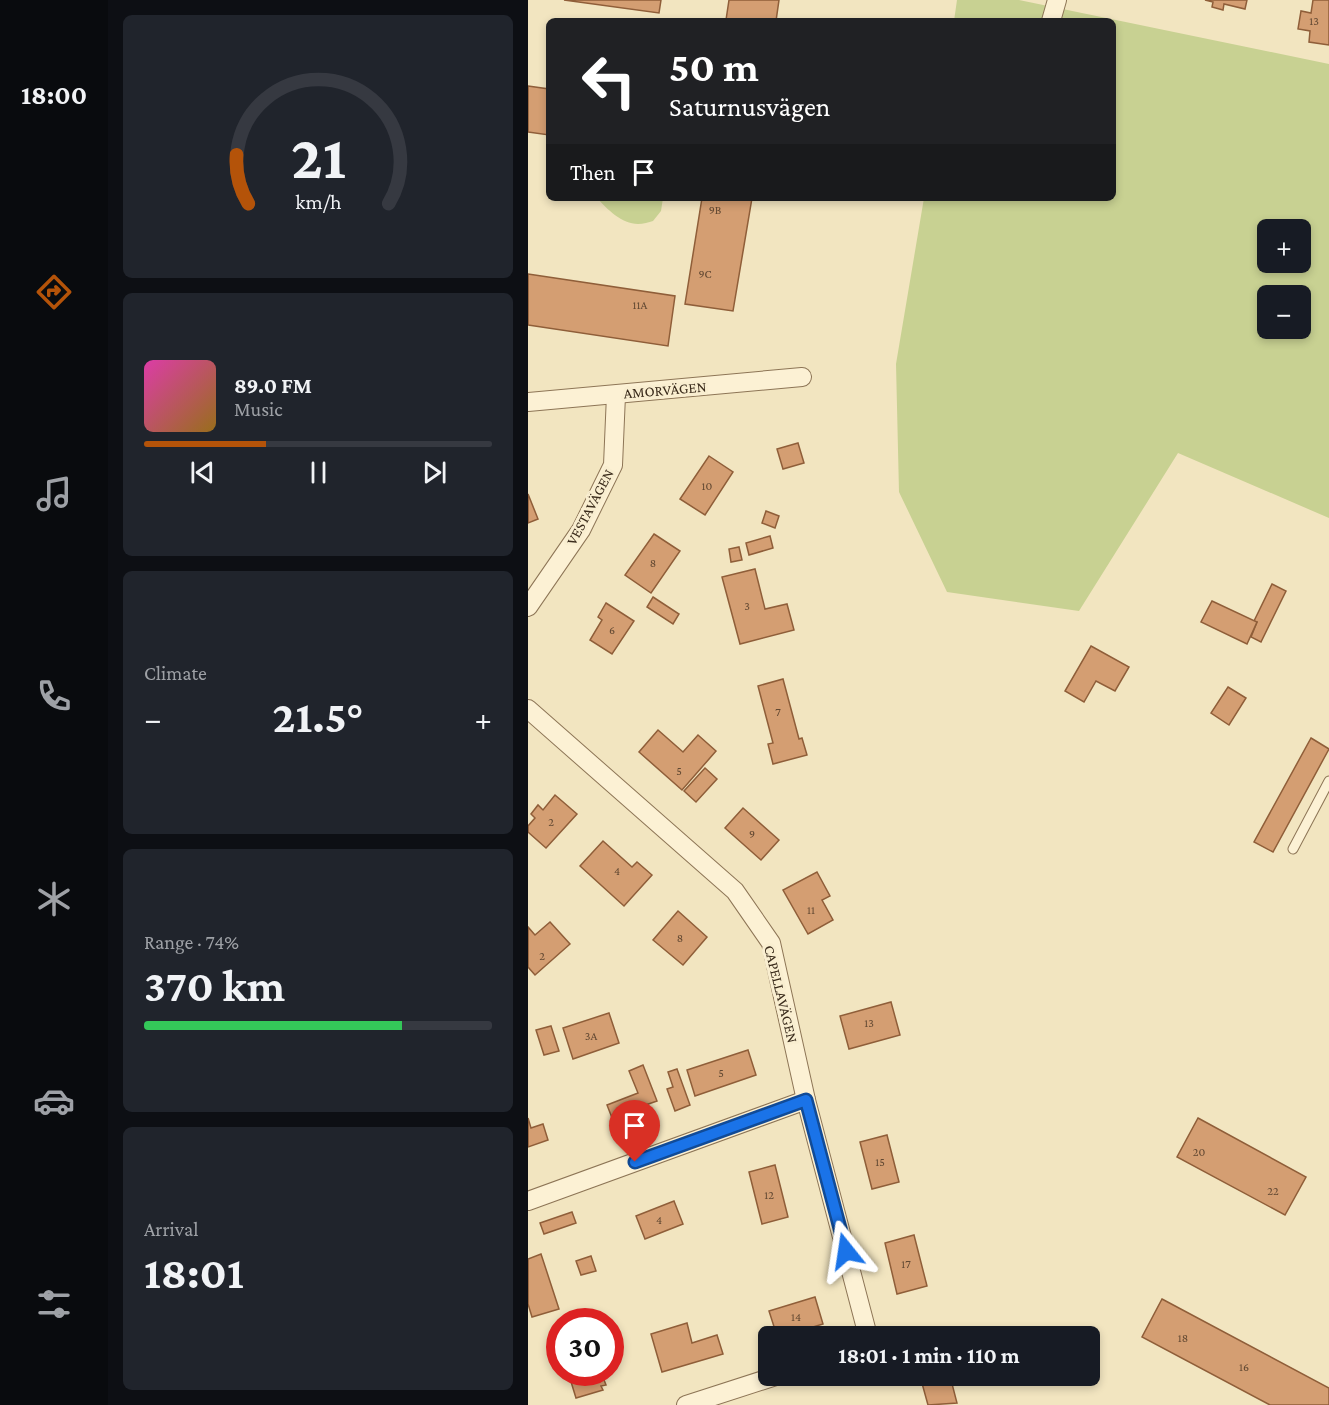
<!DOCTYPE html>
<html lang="en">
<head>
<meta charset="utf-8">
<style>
	body { margin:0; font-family:"Crimson Pro",serif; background:#20242c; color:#f1f3f6; height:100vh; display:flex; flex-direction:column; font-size:22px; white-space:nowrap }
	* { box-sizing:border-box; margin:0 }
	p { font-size:20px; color:#9ea1a6 }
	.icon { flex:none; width:33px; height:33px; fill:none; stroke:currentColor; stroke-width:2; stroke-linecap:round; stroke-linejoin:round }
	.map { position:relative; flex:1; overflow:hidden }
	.sheet { display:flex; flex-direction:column; gap:15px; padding:15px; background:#0d0f14; width:420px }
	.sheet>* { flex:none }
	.hud { position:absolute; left:18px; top:18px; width:570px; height:183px; border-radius:9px; box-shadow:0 3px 9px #0003; background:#202124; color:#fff; overflow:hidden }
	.fabs { position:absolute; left:729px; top:219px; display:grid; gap:12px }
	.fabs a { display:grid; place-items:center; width:54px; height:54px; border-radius:9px; background:#171b24; box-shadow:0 3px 9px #0003; font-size:30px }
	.speed { position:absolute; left:18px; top:1308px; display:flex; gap:12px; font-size:30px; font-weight:700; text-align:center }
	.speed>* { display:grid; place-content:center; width:78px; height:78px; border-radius:50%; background:#171b24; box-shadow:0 3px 9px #0003; line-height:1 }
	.speed .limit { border:9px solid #d22; background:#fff; color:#111 }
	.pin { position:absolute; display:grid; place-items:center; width:51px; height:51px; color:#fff; margin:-62px -26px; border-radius:50% 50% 50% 0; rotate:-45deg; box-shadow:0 0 6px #0007 }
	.pin .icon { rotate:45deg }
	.me { position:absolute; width:66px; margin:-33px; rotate:345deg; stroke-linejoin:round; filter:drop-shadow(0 0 4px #0008) }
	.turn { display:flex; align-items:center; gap:21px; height:126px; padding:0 24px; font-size:27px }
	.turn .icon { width:78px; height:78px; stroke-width:2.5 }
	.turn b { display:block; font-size:42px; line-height:51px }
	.then { display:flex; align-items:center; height:57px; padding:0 24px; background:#0003; gap:12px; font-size:22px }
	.big { font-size:45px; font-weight:700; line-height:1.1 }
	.sheet .card { flex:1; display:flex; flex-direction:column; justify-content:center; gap:9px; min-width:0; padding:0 21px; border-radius:9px; background:#20242c }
	.sheet .dial { align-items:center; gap:0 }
	.dial svg { height:156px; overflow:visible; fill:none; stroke:#363941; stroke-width:7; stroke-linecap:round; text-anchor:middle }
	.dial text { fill:#f1f3f6; stroke:none }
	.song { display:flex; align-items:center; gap:18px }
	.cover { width:72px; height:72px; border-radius:9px; background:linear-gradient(135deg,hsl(320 70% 55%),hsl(40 70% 35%)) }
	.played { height:6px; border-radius:3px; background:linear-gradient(90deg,#b45309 35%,#363941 35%) }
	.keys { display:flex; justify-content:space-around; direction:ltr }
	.heat { display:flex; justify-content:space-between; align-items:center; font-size:33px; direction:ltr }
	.charge { height:9px; border-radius:4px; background:linear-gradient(90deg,#34c759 74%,#363941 0) }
	.trip { position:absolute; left:230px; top:1326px; width:342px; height:60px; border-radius:9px; background:#171b24; box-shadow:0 3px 9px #0003; font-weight:700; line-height:60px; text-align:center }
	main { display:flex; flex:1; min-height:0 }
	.tabs { display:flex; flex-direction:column; width:108px; justify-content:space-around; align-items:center; background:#090b0e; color:#9ea1a6 }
	.tabs .icon { width:42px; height:42px }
	.tabs .active { color:#b45309 }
	.tabs b { font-size:27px; color:#f1f3f6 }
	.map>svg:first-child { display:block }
	.green { fill:#c8d192; fill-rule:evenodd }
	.building { fill:#d49e72; stroke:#8f5e39; stroke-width:1.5 }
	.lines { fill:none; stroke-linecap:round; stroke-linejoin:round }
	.lane-casing { stroke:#8d7556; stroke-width:11 }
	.street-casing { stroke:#8d7556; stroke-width:20 }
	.lane { stroke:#fcf1d4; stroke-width:9 }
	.street { stroke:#fcf1d4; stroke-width:18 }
	.route-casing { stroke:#114b97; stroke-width:15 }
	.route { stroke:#1a73e8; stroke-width:10 }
	.labels { text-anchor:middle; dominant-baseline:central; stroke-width:6; stroke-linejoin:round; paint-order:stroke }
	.number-label { font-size:12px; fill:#614832 }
	.street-label { font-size:15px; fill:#3b2c1c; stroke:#f9eed0 }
</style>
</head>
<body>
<main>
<nav class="tabs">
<b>18:00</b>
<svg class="icon active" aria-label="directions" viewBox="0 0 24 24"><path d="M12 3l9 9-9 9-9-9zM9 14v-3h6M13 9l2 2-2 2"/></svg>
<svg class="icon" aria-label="music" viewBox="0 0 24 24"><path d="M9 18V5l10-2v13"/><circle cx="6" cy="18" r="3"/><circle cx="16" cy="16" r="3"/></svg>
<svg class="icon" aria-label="phone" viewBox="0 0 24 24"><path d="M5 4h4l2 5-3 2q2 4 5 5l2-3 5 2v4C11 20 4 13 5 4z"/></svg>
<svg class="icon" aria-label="climate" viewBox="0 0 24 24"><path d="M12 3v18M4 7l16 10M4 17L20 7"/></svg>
<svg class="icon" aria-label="car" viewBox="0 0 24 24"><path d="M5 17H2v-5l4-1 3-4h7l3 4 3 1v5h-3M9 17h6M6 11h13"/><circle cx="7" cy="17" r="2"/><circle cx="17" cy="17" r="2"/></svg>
<svg class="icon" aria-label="filters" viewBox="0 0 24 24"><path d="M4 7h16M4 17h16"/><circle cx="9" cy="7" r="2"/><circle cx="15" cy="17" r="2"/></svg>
</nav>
<section class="sheet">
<div class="card dial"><svg viewBox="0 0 100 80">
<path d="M14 69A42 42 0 1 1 86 69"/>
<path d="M14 69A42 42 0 0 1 8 44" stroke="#b45309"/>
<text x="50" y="56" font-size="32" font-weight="700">21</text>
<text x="50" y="72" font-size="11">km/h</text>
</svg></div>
<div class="card">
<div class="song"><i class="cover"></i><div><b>89.0 FM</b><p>Music</p></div></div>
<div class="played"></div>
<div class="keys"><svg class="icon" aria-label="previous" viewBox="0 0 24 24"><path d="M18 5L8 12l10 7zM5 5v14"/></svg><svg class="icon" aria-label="pause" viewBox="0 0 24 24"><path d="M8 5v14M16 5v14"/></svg><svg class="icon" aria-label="next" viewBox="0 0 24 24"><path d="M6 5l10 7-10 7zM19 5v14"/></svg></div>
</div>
<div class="card"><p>Climate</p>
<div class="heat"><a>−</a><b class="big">21.5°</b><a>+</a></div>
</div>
<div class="card"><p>Range · 74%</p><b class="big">370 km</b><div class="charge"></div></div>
<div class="card"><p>Arrival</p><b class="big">18:01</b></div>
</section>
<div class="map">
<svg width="801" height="1405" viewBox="0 0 801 1405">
	<rect width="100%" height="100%" fill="#f2e5c0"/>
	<g class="green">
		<path d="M429,0H491L801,64V518L650,453L551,611L419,592L371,492L368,364L396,198H585V21H426ZM740,230H772V262H740ZM740,296H772V328H740Z"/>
		<path d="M69,198H135L133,211L125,221C121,222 115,224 110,224C94,224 79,209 69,198Z"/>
	</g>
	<g class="building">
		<polygon points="36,0 133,0 131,13"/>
		<polygon points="201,0 251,0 248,21 198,20"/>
		<polygon points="677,0 719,0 717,9 696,4 695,10 684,7 685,2"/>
		<polygon points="785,0 801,0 801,45 781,42 782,31 770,29 773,11 783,13"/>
		<polygon points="0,86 21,89 21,135 0,132"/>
		<polygon points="174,198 224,198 205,311 157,304"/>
		<polygon points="0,274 147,296 140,346 0,325"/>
		<polygon points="270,443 276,463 255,469 249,449"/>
		<polygon points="181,456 205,472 177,515 152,499"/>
		<polygon points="0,494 10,519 0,523"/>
		<polygon points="238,511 251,516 247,528 234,523"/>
		<polygon points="126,534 152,551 123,593 97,575"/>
		<polygon points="242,536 245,548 221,555 218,543"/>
		<polygon points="211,547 214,560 203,562 201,549"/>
		<polygon points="227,569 237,609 259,604 266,630 212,644 194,577"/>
		<polygon points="744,584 758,591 733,642 723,637 729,622 726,621"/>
		<polygon points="125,597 151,614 145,624 119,607"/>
		<polygon points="684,601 729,622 719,644 673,622"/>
		<polygon points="78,603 106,621 84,654 62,640 74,620 70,617"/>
		<polygon points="563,646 601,667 587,691 568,681 556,702 537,691"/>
		<polygon points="255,679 271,739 274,738 279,755 245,764 240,744 245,743 230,686"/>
		<polygon points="700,687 718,698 701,725 683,713"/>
		<polygon points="130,730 155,752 170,735 188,751 154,790 111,752"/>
		<polygon points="783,738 801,749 745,852 726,842"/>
		<polygon points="177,768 189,779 168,802 156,791"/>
		<polygon points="27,795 49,814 18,848 0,832 0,826 7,818 3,814 10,805 15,810"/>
		<polygon points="215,808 251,840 233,860 197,828"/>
		<polygon points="75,841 104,867 109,862 124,875 96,906 52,866"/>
		<polygon points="289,872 302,896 294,900 305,920 280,934 255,890"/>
		<polygon points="150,911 179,937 155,965 125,940"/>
		<polygon points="22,922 42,944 7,975 0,967 0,927 7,935"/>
		<polygon points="363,1002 372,1035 321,1049 312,1016"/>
		<polygon points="81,1013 91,1043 45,1059 35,1028"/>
		<polygon points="23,1026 31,1051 16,1055 8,1030"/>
		<polygon points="220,1050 228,1075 167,1096 159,1070"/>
		<polygon points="115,1065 129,1101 109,1108 113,1118 105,1121 107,1127 98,1130 95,1125 88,1128 79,1105 110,1093 101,1071"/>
		<polygon points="149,1069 162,1105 147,1111 139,1089 145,1087 140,1072"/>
		<polygon points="0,1118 3,1128 15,1124 20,1140 0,1147"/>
		<polygon points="670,1118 778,1177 757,1215 649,1157"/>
		<polygon points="359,1135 371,1182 344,1189 332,1142"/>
		<polygon points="247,1165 260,1217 234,1224 221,1172"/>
		<polygon points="146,1201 155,1224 117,1239 108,1216"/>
		<polygon points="44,1212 48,1223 16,1234 12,1223"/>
		<polygon points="386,1235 399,1286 369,1294 357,1243"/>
		<polygon points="13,1254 31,1309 4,1317 0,1304 0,1259"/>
		<polygon points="63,1256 68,1271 53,1275 48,1261"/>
		<polygon points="287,1297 295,1324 255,1336 249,1336 241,1311"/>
		<polygon points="634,1299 801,1388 801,1405 742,1405 614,1337"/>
		<polygon points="159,1323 164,1343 189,1335 195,1354 134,1372 123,1334"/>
		<polygon points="40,1372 70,1372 71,1375 74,1375 78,1385 73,1386 75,1390 48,1398"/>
		<polygon points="392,1376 422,1376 429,1403 400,1405"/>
	</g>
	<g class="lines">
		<defs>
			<polyline id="lane" points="765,849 801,781"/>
			<g id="street">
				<polyline points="523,21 529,0"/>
				<polyline points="0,402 274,377"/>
				<polyline points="0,607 53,530 85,465 88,395"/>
				<polyline points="0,709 207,891 243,943 278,1100 340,1336"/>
				<polyline points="0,1201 278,1100"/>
				<polyline points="158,1405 248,1376"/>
			</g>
		</defs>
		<use href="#lane" class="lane-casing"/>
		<use href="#street" class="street-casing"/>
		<use href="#lane" class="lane"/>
		<use href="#street" class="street"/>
	</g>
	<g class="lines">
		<defs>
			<polyline id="route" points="107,1162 278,1100 318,1251"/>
		</defs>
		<use href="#route" class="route-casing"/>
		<use href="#route" class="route"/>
	</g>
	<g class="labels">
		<g class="number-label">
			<text x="786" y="21">13</text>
			<text x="187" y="210">9B</text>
			<text x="177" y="274">9C</text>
			<text x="112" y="305">11A</text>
			<text x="179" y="486">10</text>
			<text x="125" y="563">8</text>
			<text x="219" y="606">3</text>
			<text x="84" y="630">6</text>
			<text x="250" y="712">7</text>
			<text x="151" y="771">5</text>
			<text x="23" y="822">2</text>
			<text x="224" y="834">9</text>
			<text x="89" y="871">4</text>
			<text x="283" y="910">11</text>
			<text x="152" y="938">8</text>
			<text x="14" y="956">2</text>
			<text x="341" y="1023">13</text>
			<text x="63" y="1036">3A</text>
			<text x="193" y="1073">5</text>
			<text x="671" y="1152">20</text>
			<text x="352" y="1162">15</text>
			<text x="745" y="1191">22</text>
			<text x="241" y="1195">12</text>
			<text x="131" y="1220">4</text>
			<text x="378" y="1264">17</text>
			<text x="268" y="1317">14</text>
			<text x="655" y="1338">18</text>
			<text x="716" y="1367">16</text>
		</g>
		<g class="street-label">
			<text transform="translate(137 390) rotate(-5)">AMORVÄGEN</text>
			<text transform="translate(62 507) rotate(-62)">VESTAVÄGEN</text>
			<text transform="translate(253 994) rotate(76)">CAPELLAVÄGEN</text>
		</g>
	</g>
</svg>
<div class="fabs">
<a>+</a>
<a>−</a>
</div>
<div class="speed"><div class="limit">30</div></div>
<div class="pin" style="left:107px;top:1162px;background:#d93025"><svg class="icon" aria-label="arrive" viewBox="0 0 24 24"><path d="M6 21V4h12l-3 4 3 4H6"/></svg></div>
<svg class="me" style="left:318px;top:1251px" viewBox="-20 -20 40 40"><path d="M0-17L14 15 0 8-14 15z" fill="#1a73e8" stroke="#fff" stroke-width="4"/></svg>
<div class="trip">18:01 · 1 min · 110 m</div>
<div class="hud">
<div class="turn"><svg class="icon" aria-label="left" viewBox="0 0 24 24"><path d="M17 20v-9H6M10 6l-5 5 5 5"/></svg><div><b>50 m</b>Saturnusvägen</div></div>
<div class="then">Then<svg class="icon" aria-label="arrive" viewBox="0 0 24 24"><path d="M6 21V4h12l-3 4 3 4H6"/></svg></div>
</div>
</div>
</main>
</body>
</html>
